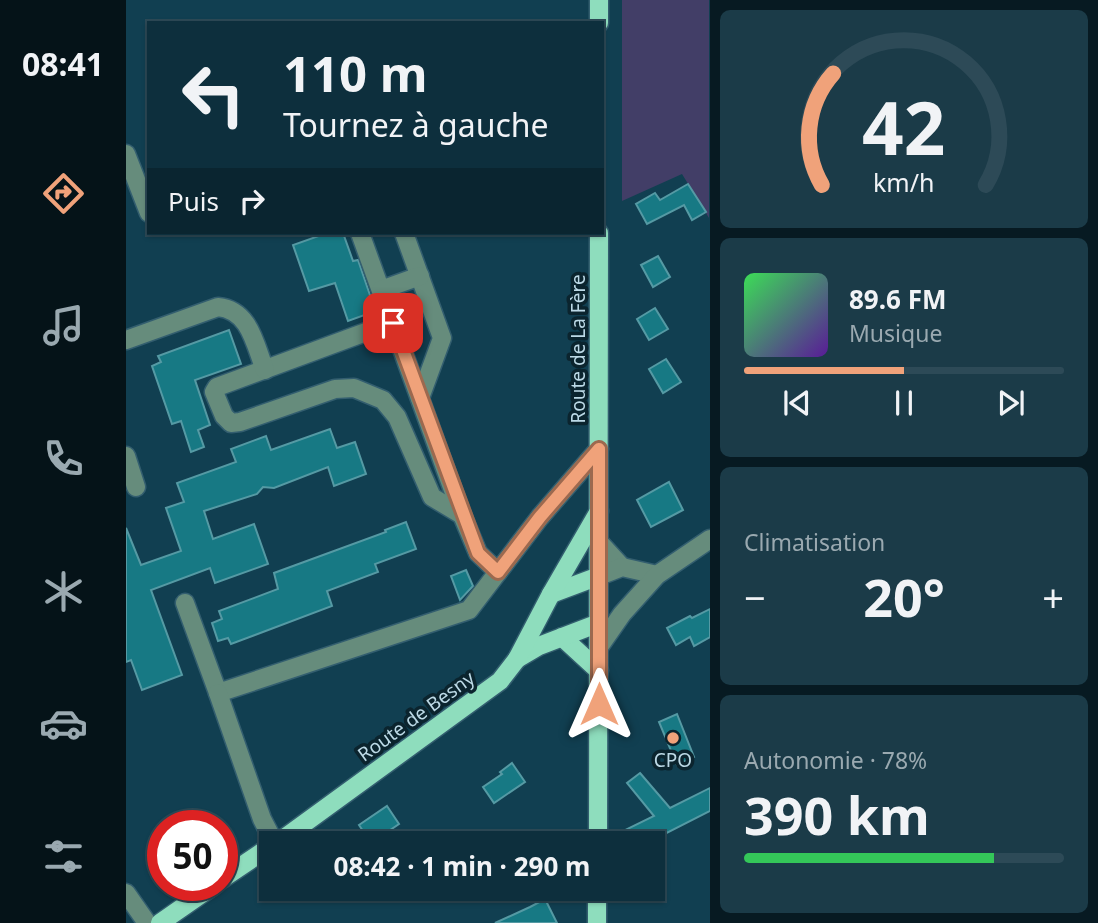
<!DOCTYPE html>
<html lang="fr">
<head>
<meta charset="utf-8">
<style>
	body { margin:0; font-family:"Noto Sans",sans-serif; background:#1b3b48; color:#f1f3f6; height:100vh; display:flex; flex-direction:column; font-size:26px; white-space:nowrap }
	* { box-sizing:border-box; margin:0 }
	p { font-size:23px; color:#9aa9b0 }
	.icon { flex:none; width:38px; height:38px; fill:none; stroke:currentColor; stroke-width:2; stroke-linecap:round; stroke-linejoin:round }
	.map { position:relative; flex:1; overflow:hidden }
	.drawer { display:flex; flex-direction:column; gap:10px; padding:10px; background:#071a22; width:388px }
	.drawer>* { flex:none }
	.guide { position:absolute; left:21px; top:21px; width:457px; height:214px; border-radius:0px; box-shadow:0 2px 5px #0004,0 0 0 2px #2d4a57; background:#0d2f3d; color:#f1f3f6; overflow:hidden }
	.speed { position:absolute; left:21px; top:810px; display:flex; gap:14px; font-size:35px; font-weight:700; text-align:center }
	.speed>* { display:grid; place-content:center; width:91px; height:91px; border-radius:50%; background:#0d2f3d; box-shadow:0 2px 5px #0004,0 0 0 2px #2d4a57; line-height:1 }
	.speed .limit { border:10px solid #d22; background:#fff; color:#111 }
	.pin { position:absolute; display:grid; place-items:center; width:60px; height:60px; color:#fff; margin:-30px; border-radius:14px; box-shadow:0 4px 10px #0006 }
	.me { position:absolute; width:77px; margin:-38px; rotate:0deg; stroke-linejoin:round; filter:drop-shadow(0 0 5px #0008) }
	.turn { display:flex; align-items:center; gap:24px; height:147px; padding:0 21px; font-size:32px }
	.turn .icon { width:91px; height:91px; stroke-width:2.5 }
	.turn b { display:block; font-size:49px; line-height:60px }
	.then { display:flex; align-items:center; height:66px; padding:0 21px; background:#0003; gap:14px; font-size:26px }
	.big { font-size:52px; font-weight:700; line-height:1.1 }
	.drawer .card { flex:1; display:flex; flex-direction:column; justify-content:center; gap:10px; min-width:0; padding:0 24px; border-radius:10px; background:#1b3b48 }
	.drawer .dial { align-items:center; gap:0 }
	.dial svg { height:182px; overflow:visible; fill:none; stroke:#2d4a57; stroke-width:7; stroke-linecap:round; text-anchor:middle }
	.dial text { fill:#f1f3f6; stroke:none }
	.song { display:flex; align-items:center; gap:21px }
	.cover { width:84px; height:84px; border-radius:10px; background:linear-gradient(135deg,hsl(130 70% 55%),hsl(270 70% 35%)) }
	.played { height:7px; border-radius:4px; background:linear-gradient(90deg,#f0a27a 50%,#2d4a57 50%) }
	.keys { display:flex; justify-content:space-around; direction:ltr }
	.heat { display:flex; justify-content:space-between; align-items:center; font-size:38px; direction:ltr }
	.charge { height:10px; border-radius:5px; background:linear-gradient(90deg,#34c759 78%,#2d4a57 0) }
	.trip { position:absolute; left:133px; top:831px; width:406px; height:70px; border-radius:0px; background:#0d2f3d; box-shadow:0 2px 5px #0004,0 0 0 2px #2d4a57; font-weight:700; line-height:70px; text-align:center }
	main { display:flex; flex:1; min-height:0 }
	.dock { display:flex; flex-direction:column; width:126px; justify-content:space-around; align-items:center; background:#051318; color:#9aa9b0 }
	.dock .icon { width:49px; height:49px }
	.dock .on { color:#f0a27a }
	.dock b { font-size:32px; color:#f1f3f6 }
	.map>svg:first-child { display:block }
	.green { fill:#423e67 }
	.building { fill:#177984; stroke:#559aa4; stroke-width:2 }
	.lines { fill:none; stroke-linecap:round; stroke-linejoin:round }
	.minor-casing { stroke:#335e6f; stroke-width:21 }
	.major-casing { stroke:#335e6f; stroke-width:21 }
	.minor { stroke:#668c7c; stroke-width:18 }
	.major { stroke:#8eddbd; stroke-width:18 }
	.route-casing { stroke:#9c694f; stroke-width:18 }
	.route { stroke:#f0a27a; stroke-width:12 }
	.poi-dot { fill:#f0a27a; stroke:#0b242e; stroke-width:2.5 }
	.labels { text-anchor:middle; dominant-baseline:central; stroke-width:7; stroke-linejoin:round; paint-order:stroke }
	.street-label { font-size:19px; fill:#bcd9e6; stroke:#0b242e }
	.poi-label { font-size:19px; fill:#bcd9e6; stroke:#0b242e }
</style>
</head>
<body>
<main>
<nav class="dock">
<b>08:41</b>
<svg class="icon on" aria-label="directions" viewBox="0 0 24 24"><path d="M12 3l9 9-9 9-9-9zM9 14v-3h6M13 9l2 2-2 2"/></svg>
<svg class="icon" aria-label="music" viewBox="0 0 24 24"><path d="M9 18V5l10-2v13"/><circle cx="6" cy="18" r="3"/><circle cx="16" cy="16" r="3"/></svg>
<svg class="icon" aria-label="phone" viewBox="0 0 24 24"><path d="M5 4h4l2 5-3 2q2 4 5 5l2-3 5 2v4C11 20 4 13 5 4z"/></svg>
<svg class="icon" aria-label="climate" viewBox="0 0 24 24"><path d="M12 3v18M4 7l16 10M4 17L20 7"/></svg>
<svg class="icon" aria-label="car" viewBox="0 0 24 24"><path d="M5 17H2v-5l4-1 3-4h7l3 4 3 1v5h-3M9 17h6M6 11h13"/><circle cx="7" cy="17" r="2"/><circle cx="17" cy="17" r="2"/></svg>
<svg class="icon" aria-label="filters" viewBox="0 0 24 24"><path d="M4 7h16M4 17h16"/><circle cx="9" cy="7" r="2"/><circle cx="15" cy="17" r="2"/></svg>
</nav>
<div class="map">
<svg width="584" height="923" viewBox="0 0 584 923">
	<rect width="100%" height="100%" fill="#113f51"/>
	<polygon class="green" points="496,0 583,0 583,218 556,174 496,201"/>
	<g class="building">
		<polygon points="562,184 580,212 566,220 558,205 521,224 510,204 529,193 534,200"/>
		<polygon points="201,233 217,233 227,261 232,260 246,301 243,302 247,312 222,321 209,283 183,291 167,245"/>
		<polygon points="532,256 544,277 527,287 515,265"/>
		<polygon points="529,308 542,329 523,340 511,319"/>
		<polygon points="103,330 115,364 69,380 84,425 72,430 78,447 65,452 55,421 46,424 26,366 35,362 32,356"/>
		<polygon points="540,359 555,382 537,393 523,369"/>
		<polygon points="204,429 211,448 229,442 240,474 208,486 202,467 148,488 137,487 131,494 78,511 87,539 128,524 142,564 89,583 84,568 25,590 56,675 16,690 5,660 0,662 0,528 15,565 55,551 40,508 58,502 51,483 110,462 105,449 140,436 145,450"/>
		<polygon points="543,482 557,510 525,527 511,500"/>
		<polygon points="280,522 290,549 249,564 252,572 201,591 206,606 105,644 102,638 92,641 86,623 96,619 93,611 152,589 148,573 260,532 259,530"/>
		<polygon points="340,570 347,586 334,600 325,576"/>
		<polygon points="584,609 584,637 568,646 564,637 550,645 541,628 564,616 566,618"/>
		<polygon points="551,714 568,757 551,765 533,722"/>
		<polygon points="386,763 399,782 368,803 357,787 376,774 374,772"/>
		<polygon points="514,773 544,808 584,788 584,811 519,844 494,844 493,833 528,816 501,783"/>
		<polygon points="261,806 273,824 245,843 233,825"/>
		<polygon points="419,899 431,923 369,923 404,907"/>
	</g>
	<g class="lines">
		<defs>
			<g id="minor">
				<polyline points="0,154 23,213"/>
				<polyline points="234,233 336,515 352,553 372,572 414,517 473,449"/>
				<polyline points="278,233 316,338 294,398"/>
				<polyline points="255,290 294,276"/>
				<polyline points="267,322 91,387 88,392 98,416 105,423 114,422 209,389 228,388 257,400 271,417 306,497 336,515"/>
				<path d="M0,340L92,307C124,310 129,345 139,370"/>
				<polyline points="0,456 10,487"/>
				<polyline points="473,542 496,567"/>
				<polyline points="473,576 496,567 531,575"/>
				<polyline points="59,603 92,693 343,610 372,572"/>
				<polyline points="473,647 496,614 531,575 584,539"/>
				<polyline points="92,693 136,819 149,844"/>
				<polyline points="0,893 21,923"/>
			</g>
			<g id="major">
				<polyline points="473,0 473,23"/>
				<polyline points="425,594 473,576"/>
				<polyline points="436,637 473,671"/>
				<polyline points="391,659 413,646 473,623"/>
				<polyline points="150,844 374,681 391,659 425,594 473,511"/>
				<polyline points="472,844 473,233"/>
				<polyline points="96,879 145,846"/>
				<polyline points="34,923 87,886"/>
				<polyline points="471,923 471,889"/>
			</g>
		</defs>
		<use href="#minor" class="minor-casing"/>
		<use href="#major" class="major-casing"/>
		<use href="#minor" class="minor"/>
		<use href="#major" class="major"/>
	</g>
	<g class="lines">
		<defs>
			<polyline id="route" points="267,323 352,553 372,572 414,517 473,449 473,704"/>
		</defs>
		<use href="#route" class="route-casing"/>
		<use href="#route" class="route"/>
	</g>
	<circle class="poi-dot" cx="547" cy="738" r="7"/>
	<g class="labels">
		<g class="street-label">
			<text transform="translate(452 349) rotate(-90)">Route de La Fère</text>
			<text transform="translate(290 716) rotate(-36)">Route de Besny</text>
		</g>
		<g class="poi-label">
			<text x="547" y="760">CPO</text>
		</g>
	</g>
</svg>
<div class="speed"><div class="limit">50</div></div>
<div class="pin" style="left:267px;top:323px;background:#d93025"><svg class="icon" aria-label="arrive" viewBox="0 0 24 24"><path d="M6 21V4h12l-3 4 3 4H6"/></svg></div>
<svg class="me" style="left:473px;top:704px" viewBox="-20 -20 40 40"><path d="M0-17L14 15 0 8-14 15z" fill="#f0a27a" stroke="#fff" stroke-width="4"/></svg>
<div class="trip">08:42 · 1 min · 290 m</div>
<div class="guide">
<div class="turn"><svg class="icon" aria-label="left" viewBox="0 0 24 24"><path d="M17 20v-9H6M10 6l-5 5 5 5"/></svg><div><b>110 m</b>Tournez à gauche</div></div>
<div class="then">Puis<svg class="icon" aria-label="right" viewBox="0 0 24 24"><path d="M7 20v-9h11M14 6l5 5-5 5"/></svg></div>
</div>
</div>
<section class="drawer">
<div class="card dial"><svg viewBox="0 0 100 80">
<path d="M14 69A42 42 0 1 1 86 69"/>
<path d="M14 69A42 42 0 0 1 19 20" stroke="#f0a27a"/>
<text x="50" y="56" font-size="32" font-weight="700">42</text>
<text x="50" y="72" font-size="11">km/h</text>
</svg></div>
<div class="card">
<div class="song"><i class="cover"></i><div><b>89.6 FM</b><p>Musique</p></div></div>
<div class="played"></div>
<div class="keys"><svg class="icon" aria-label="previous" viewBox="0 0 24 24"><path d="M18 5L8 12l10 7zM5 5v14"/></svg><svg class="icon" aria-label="pause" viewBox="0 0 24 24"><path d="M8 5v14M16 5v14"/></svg><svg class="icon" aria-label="next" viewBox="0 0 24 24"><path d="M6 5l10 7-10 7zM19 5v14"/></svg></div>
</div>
<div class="card"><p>Climatisation</p>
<div class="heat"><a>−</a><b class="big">20°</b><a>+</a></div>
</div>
<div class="card"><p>Autonomie · 78%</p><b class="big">390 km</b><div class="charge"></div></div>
</section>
</main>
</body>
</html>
